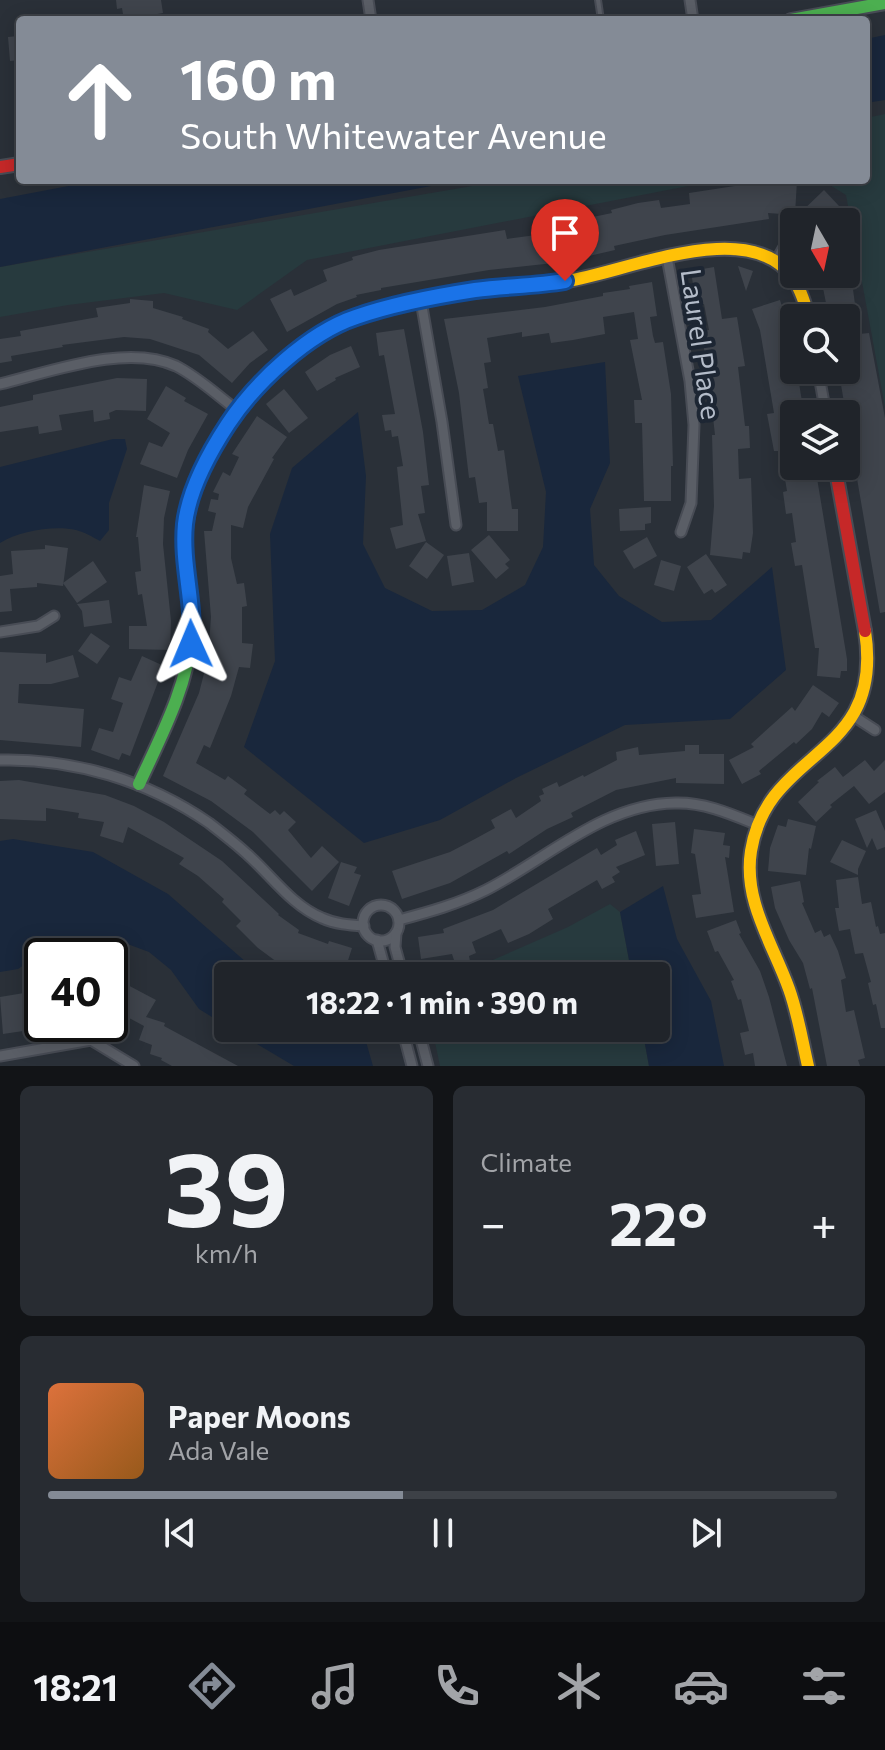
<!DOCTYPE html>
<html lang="en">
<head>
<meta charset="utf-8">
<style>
	body { margin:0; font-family:Commissioner,sans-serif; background:#282c32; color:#f1f3f6; height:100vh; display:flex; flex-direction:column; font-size:30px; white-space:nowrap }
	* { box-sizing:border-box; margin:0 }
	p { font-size:26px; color:#a2a4a8 }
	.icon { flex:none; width:44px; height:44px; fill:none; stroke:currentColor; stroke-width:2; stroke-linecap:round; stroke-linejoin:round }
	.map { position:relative; height:1066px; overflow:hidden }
	.panel { display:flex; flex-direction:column; gap:20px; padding:20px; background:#121417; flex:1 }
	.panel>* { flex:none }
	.guide { position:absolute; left:16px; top:16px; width:854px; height:168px; border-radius:8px; box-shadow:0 4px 20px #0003,0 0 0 2px #3d4147; background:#848b96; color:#fff; overflow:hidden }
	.needle { width:52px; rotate:171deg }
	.tools { position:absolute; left:780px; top:208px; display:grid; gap:16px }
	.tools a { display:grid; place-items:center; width:80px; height:80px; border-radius:8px; background:#20242a; box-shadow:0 4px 20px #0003,0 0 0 2px #3d4147; font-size:40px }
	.speed { position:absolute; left:24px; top:938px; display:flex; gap:16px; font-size:40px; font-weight:700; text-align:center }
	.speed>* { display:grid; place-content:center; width:104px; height:104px; border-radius:50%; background:#20242a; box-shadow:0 4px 20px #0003,0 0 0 2px #3d4147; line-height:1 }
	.speed .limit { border:4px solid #111; border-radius:12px; background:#fff; color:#111 }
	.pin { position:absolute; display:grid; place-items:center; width:68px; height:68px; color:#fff; margin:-82px -34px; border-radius:50% 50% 50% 0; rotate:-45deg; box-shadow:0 0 8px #0007 }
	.pin .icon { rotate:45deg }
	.me { position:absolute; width:88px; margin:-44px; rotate:359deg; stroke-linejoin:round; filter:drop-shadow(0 0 6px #0008) }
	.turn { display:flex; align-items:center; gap:28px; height:168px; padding:0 32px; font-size:36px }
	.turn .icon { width:104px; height:104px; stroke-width:2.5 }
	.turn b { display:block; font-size:56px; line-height:68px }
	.big { font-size:60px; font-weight:700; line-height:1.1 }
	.panel .widget { flex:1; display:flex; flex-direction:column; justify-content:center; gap:12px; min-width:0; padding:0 28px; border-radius:12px; background:#282c32 }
	.panel .dial { align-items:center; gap:0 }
	.dial b { font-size:104px; line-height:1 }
	.song { display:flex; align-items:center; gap:24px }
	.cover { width:96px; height:96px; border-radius:12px; background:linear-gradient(135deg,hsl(20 70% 55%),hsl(30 70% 35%)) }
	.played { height:8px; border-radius:4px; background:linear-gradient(90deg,#848b96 45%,#3d4147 45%) }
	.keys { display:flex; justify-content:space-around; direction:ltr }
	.heat { display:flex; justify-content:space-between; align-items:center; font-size:44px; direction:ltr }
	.panel .tiles { flex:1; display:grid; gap:20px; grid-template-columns:1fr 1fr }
	.widget:last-child { grid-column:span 2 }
	.trip { position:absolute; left:214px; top:962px; width:456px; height:80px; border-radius:8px; background:#20242a; box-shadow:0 4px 20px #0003,0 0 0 2px #3d4147; font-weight:700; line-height:80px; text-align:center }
	.dock { display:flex; height:128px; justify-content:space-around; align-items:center; background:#0d0e11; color:#a2a4a8 }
	.dock .icon { width:56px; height:56px }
	.dock .selected { color:#848b96 }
	.dock b { font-size:36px; color:#f1f3f6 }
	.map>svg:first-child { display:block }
	.green { fill:#273a3e }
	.water { fill:#19273c }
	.building { fill:#3f444c }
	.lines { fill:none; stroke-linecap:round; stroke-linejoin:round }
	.lane-casing { stroke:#484c55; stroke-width:8 }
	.street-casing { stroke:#484c55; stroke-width:13 }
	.fast-casing { stroke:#484c55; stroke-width:16 }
	.slow-casing { stroke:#484c55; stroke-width:16 }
	.jam-casing { stroke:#484c55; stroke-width:16 }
	.lane { stroke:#5a5e66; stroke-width:4 }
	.street { stroke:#5a5e66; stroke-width:9 }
	.fast { stroke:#4caf50; stroke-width:12 }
	.slow { stroke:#ffc107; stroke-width:12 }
	.jam { stroke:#c62828; stroke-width:12 }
	.route-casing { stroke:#114b97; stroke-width:20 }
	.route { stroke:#1a73e8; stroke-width:14 }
	.labels { text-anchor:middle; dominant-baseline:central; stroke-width:8; stroke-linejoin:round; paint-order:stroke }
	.street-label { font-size:28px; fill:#b4bcc9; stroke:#1d2633 }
</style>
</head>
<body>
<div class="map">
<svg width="885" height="1066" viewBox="0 0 885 1066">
	<rect width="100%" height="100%" fill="#2a3038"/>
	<g class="green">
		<polygon points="885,114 885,407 846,195 822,180 866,180 866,118"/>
		<polygon points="507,180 719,180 307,260 237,310 164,293 68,305 0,317 0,267"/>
		<polygon points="610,904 620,912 632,976 456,976 568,927"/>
		<polygon points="432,1028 642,1028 649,1066 440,1066"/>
	</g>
	<g class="water">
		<polygon points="885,35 885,100 866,103 866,39"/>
		<polygon points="100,180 463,180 0,267 0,199"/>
		<polygon points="605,362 610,463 590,509 594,565 619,596 662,622 711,620 772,567 786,670 730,719 625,725 516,778 440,820 364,843 244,747 275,661 270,534 292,468 358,412 366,476 363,544 385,588 432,611 482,610 525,585 543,547 546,492 518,376"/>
		<path d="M113,439H125L127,449L109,503V530L100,541C93,537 84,532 76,530C54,525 19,531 0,543V467Z"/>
		<polygon points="13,839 93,852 168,894 262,976 228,976 228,1027 199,1009 171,970 149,952 106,936 64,938 18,969 0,972 0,841"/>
		<polygon points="663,886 677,939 711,1001 724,1066 649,1066 642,1028 656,1028 656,976 632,976 620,912"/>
		<polygon points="230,1028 362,1028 373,1066 294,1066"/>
	</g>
	<g class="building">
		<polygon points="116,0 161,0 163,13 124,20 122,8 117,9"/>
		<polygon points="18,36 20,60 10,61 8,37"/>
		<polygon points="774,180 797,180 795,215 768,213 769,219 665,235 614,246 615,250 563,262 489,270 381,288 381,290 356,295 357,297 337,304 287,332 270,299 291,289 294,296 327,281 323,270 353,260 352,257 379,250 505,230 507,239 536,235 535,229 612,213 611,210 638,203 659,200 661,208 690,204 689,193"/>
		<polygon points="824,190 839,206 823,222 803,222 797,216"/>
		<polygon points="846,219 850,219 856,250 846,252"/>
		<polygon points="738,266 753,271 746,291"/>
		<polygon points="714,267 722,319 737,317 745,366 738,367 745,426 749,426 750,448 738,449 739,479 751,478 753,533 750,553 743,552 742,559 710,555 714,506 712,435 715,435 712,408 714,408 701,331 709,330 705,309 704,304 696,305 691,271"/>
		<polygon points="817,274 844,274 846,283 852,282 859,334 869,333 885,418 885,612 880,613 839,373 846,372 846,318 829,318 822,283 819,283"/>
		<polygon points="652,282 657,316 650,317 653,336 655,343 663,342 671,394 673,466 671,466 671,501 644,501 642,423 635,423 634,400 642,400 630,340 638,339 634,312 603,317 605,334 573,340 551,343 549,333 522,337 522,332 487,338 491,362 484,363 488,388 483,389 489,424 493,424 498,451 504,450 512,509 518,509 518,531 487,531 487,502 479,503 475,477 469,478 459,393 444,319 545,307 603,296 603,293 630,289 629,286"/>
		<polygon points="130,299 153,301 153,308 183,317 182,319 209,329 208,332 228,349 253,331 268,350 250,363 232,383 199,355 150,339 124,337 62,345 63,347 11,356 12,361 0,363 0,339 21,336 20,331 98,317 96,308 130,303"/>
		<polygon points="780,300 789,329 794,370 796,370 799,383 804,414 794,414 794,466 815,466 847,659 847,671 841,671 840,678 817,676 819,648 815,648 802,565 795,566 791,543 796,542 792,513 786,514 783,492 787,491 782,461 779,461 778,451 774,451 767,414 774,413 760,330 752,309"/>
		<polygon points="404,329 423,432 429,485 421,486 425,513 418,514 426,541 396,549 390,528 403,525 397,467 403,466 398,436 392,437 391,430 385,431 382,415 395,414 384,355 379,356 376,333"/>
		<polygon points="351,346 360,367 335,378 336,380 317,391 305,372 330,355"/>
		<polygon points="117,378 147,379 146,411 116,410 109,413 110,419 94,422 93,410 59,415 62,430 39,434 38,426 0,432 0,407 33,400 33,395"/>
		<polygon points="166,386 186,398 184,401 208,414 188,450 177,478 140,464 149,442 162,447 170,433 147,419"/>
		<polygon points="284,389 308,418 289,433 266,404"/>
		<polygon points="257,416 287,437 272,458 274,459 248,507 243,528 231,525 231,558 237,584 244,583 247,606 242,607 242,643 253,644 250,668 239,667 231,696 210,748 204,745 196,763 225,780 228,776 247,790 244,794 270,814 275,810 280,815 284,811 296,822 288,830 311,858 322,846 339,862 312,891 253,832 211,801 163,776 199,693 208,658 211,617 204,531 212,531 216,513 208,511 211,499 218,500 219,494 213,492 223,472 230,476 239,457 232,454"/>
		<polygon points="144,485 170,491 164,518 163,544 171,621 170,650 129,649 129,626 147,626 142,594 138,595 135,572 141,571 138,537 136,537"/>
		<polygon points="651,507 651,523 645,524 645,530 620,531 619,509"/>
		<polygon points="489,535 510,560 505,564 509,568 496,579 471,550"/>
		<polygon points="647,537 657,556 634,569 623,551"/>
		<polygon points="426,542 444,555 427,579 409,566"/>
		<polygon points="45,545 68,548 63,586 37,583 37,587 10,589 12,611 0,612 0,576 13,574 11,551 45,549"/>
		<polygon points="469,553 474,582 452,586 447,556"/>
		<polygon points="706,554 727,585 715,593 712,589 704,594 687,567"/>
		<polygon points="661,560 681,566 674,591 654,585"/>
		<polygon points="93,561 107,582 77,603 63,583"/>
		<polygon points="109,600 112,623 84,627 82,611 77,604"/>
		<polygon points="91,633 110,646 97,664 78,651"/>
		<polygon points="0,652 46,654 46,663 73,655 79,677 51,684 19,684 18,703 84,709 81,747 0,740"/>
		<polygon points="142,656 164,666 130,756 122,753 119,760 91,750 99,728 113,732 123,703 111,699 119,677 131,681"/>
		<polygon points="813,685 839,703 829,717 822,712 812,729 796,744 794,742 759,771 761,774 742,784 729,760 754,747 751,744 792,707 795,711"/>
		<polygon points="685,745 699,745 699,754 724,754 724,784 676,783 676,778 616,790 571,813 573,817 547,829 509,854 507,851 450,883 402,899 392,871 450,852 473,840 495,828 491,820 511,809 516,818 541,801 539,796 544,794 542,789 557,782 559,787 583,775 584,777 617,760 616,752 638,747 639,755 685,751"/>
		<polygon points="865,760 874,771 885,760 885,792 869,804 854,786 830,805 832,807 816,822 798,802 819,782 817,781 835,767 843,777"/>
		<polygon points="19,780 105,795 134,806 164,822 222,861 279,914 278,915 299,930 298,933 328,944 329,941 352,948 343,976 310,976 281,965 258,948 236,926 241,921 222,902 224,899 198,876 179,864 184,858 128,827 123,843 100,836 104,822 78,818 79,813 46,808 46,821 0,819 0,781"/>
		<polygon points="876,810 885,831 885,847 877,850 872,838 867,848 855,819"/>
		<polygon points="788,819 816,826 811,849 809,848 806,875 768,871 770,848 778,825 786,827"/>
		<polygon points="675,822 679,864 656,866 652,824"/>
		<polygon points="694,829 725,833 723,845 730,846 729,858 725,857 734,912 696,918 692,895 701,894 695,854 691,853"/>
		<polygon points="636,831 645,855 616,867 620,872 612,877 615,882 602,889 597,880 548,909 553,919 529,934 508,943 501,929 472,942 476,953 469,956 470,961 456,966 452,954 421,959 418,937 444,933 443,929 493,910 597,848 601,855 617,845 615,840"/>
		<polygon points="842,840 866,851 858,869 858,875 830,862"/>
		<polygon points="341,862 357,867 354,873 361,875 349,906 328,898"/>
		<polygon points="858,877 862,904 871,902 876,927 878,926 880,934 885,933 885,1028 881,1028 876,1004 873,1005 868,983 871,982 863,953 855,954 850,929 839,931 835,908 839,908 836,880"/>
		<polygon points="800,881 804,902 802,903 815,933 821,930 824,937 830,934 838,951 846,978 841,980 846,1012 854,1010 865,1058 858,1060 860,1066 827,1066 812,988 810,989 803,963 789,940 775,908 771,887"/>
		<polygon points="736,920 741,933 739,934 760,971 769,997 787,1066 755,1066 753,1053 745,1055 740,1033 749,1031 741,999 738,1000 731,981 734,980 718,951 715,952 707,931"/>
		<polygon points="110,973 123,976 122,982 156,1000 146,1017 165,1023 164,1026 238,1066 172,1066 161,1060 162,1058 150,1054 152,1045 139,1040 144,1026 118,1012 122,1004 110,1002"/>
		<polygon points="24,993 25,999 42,996 42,1020 29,1022 30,1030 3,1034 0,997"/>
	</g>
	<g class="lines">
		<defs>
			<polyline id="lane" points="598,0 601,20"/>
			<g id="street">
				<polyline points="368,0 371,20"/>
				<polyline points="690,0 693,20"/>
				<polyline points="667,257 690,381 694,425 691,503 681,532"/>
				<polyline points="776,261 788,240"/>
				<polyline points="421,301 442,422 456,525"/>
				<polyline points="818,370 826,414"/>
				<path d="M0,384C50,372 127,343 176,366C198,377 218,396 237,410"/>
				<polyline points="0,632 38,626 54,616"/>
				<polyline points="855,717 875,730"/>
				<path d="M0,760C74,758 148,781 209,823C222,833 235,843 247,854C271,875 292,906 322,918C335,924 349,925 364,926"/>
				<circle cx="381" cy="923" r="18"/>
				<path d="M399,920C429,912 458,904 486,890C547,859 603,804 675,803C704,802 731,814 758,825"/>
				<polyline points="396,933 395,947 403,976"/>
				<polyline points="377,940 387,976"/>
				<polyline points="402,1028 412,1066"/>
				<polyline points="418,1028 428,1066"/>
				<polyline points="0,1056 91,1040 134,1066"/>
			</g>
			<g id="fast">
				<polyline points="791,20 885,3"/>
				<path d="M139,784C161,736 187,688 192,634C194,610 188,586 186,561C182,522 193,484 212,450"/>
			</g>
			<g id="slow">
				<path d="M567,281C627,272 749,215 793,278C801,290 805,304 809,318"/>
				<path d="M808,1066C802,1040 798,1014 789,989C773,944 743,901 751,851C768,746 885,760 865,631"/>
			</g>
			<g id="jam">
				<polyline points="0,167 20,164"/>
				<path d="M212,450C241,398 300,336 357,316C425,292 497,291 567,281"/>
				<polyline points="835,466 865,631"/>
			</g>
		</defs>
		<use href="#lane" class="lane-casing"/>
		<use href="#street" class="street-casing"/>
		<use href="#fast" class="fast-casing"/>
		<use href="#slow" class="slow-casing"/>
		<use href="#jam" class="jam-casing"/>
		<use href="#lane" class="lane"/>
		<use href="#street" class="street"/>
		<use href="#fast" class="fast"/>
		<use href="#slow" class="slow"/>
		<use href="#jam" class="jam"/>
	</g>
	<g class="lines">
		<defs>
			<path id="route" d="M191,644C195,604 181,564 185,524C189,489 209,453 228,424C255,383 308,333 356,317C393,304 436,296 475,290C505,286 535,286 565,281"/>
		</defs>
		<use href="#route" class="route-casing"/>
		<use href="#route" class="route"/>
	</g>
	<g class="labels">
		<g class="street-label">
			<text transform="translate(702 344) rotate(82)">Laurel Place</text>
		</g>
	</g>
</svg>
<div class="tools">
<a><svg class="needle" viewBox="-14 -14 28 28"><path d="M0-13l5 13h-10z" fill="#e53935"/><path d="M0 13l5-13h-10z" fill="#a2a4a8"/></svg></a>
<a><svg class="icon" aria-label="search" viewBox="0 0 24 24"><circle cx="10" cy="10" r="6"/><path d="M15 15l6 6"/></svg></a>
<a><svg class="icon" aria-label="layers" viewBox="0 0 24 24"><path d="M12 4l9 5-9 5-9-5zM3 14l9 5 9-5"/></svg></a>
</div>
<div class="speed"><div class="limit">40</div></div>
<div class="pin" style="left:565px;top:281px;background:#d93025"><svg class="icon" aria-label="arrive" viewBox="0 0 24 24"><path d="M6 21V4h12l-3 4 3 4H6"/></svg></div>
<svg class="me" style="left:191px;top:644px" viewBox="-20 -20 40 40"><path d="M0-17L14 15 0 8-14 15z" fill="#1a73e8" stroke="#fff" stroke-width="4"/></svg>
<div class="trip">18:22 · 1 min · 390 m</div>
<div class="guide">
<div class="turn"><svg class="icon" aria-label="ahead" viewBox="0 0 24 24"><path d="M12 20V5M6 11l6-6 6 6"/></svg><div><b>160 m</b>South Whitewater Avenue</div></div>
</div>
</div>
<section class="panel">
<div class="tiles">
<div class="widget dial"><b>39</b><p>km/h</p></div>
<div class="widget"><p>Climate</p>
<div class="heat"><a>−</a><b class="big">22°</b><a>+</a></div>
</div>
<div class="widget">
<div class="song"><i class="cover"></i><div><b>Paper Moons</b><p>Ada Vale</p></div></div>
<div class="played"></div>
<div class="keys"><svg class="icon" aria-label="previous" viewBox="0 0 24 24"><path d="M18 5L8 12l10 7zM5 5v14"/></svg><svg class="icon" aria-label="pause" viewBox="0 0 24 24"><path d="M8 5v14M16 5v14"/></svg><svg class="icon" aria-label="next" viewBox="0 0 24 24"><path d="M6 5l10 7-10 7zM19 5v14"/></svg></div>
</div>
</div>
</section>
<nav class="dock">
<b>18:21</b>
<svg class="icon selected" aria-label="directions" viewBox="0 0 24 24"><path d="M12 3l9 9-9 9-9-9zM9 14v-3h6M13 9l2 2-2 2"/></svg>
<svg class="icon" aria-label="music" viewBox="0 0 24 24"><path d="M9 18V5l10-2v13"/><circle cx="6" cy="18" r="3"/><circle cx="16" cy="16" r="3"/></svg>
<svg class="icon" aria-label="phone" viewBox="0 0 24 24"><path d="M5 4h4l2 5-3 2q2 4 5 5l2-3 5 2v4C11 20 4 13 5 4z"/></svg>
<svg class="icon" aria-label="climate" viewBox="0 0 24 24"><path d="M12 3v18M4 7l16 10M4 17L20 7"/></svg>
<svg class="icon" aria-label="car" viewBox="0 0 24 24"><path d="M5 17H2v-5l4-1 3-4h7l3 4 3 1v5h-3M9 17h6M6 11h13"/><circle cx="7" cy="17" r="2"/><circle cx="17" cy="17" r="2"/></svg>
<svg class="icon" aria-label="filters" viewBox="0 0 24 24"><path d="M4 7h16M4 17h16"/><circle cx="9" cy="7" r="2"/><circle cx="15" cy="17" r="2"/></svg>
</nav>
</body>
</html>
